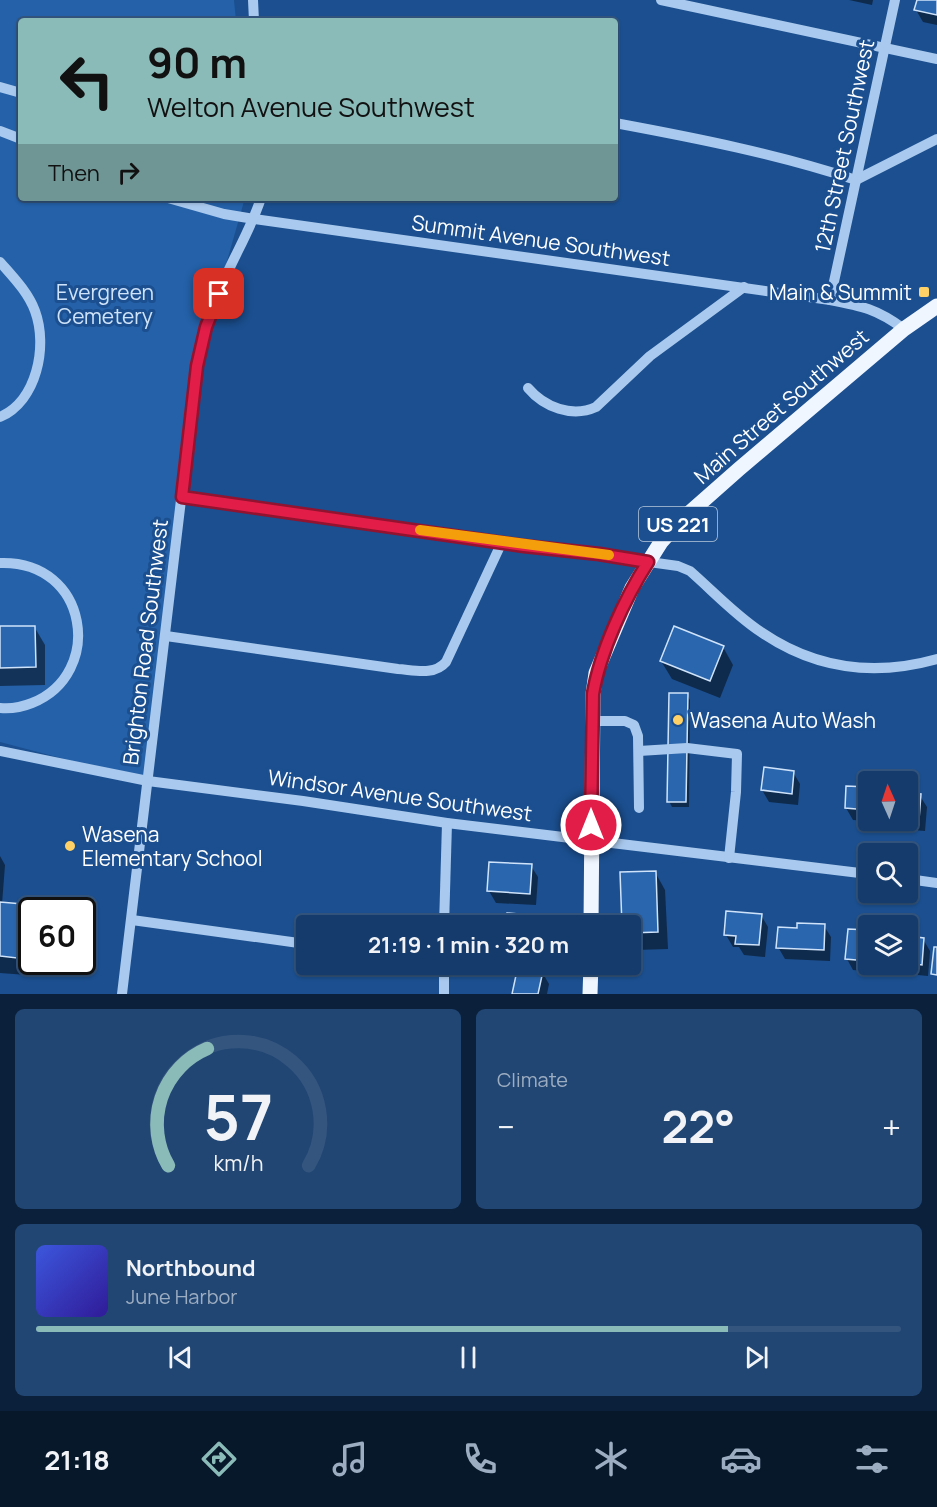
<!DOCTYPE html>
<html lang="en">
<head>
<meta charset="utf-8">
<style>
	body { margin:0; font-family:Manrope,sans-serif; background:#214673; color:#f1f3f6; height:100vh; display:flex; flex-direction:column; font-size:22px; white-space:nowrap }
	* { box-sizing:border-box; margin:0 }
	p { font-size:20px; color:#9dadc1 }
	.icon { flex:none; width:33px; height:33px; fill:none; stroke:currentColor; stroke-width:2; stroke-linecap:round; stroke-linejoin:round }
	.map { position:relative; height:994px; overflow:hidden }
	.drawer { display:flex; flex-direction:column; gap:15px; padding:15px; background:#0b203b; flex:1 }
	.drawer>* { flex:none }
	.hud { position:absolute; left:18px; top:18px; width:600px; height:183px; border-radius:6px; box-shadow:0 2px 4px #0004,0 0 0 2px #33557e; background:#8bbbb9; color:#111; overflow:hidden }
	.needle { width:39px; rotate:357deg }
	.buttons { position:absolute; left:858px; top:771px; display:grid; gap:12px }
	.buttons a { display:grid; place-items:center; width:60px; height:60px; border-radius:6px; background:#143b6b; box-shadow:0 2px 4px #0004,0 0 0 2px #33557e; font-size:30px }
	.speed { position:absolute; left:18px; top:897px; display:flex; gap:12px; font-size:30px; font-weight:700; text-align:center }
	.speed>* { display:grid; place-content:center; width:78px; height:78px; border-radius:50%; background:#143b6b; box-shadow:0 2px 4px #0004,0 0 0 2px #33557e; line-height:1 }
	.speed .limit { border:3px solid #111; border-radius:9px; background:#fff; color:#111 }
	.pin { position:absolute; display:grid; place-items:center; width:51px; height:51px; color:#fff; margin:-26px; border-radius:12px; box-shadow:0 3px 9px #0006 }
	.me { position:absolute; width:66px; margin:-33px; rotate:0deg; stroke-linejoin:round; filter:drop-shadow(0 0 4px #0008) }
	.turn { display:flex; align-items:center; gap:21px; height:126px; padding:0 30px; font-size:27px }
	.turn .icon { width:78px; height:78px; stroke-width:2.5 }
	.turn b { display:block; font-size:42px; line-height:51px }
	.then { display:flex; align-items:center; height:57px; padding:0 30px; background:#0003; gap:12px; font-size:22px }
	.big { font-size:45px; font-weight:700; line-height:1.1 }
	.drawer .card { flex:1; display:flex; flex-direction:column; justify-content:center; gap:9px; min-width:0; padding:0 21px; border-radius:9px; background:#214673 }
	.drawer .dial { align-items:center; gap:0 }
	.dial svg { height:156px; overflow:visible; fill:none; stroke:#33557e; stroke-width:7; stroke-linecap:round; text-anchor:middle }
	.dial text { fill:#f1f3f6; stroke:none }
	.song { display:flex; align-items:center; gap:18px }
	.cover { width:72px; height:72px; border-radius:9px; background:linear-gradient(135deg,hsl(230 70% 55%),hsl(250 70% 35%)) }
	.played { height:6px; border-radius:3px; background:linear-gradient(90deg,#8bbbb9 80%,#33557e 80%) }
	.keys { display:flex; justify-content:space-around; direction:ltr }
	.heat { display:flex; justify-content:space-between; align-items:center; font-size:33px; direction:ltr }
	.drawer .tiles { flex:1; display:grid; gap:15px; grid-template-columns:1fr 1fr }
	.card:last-child { grid-column:span 2 }
	.trip { position:absolute; left:296px; top:915px; width:345px; height:60px; border-radius:6px; background:#143b6b; box-shadow:0 2px 4px #0004,0 0 0 2px #33557e; font-weight:700; line-height:60px; text-align:center }
	.dock { display:flex; height:96px; justify-content:space-around; align-items:center; background:#08182b; color:#9dadc1 }
	.dock .icon { width:42px; height:42px }
	.dock .current { color:#8bbbb9 }
	.dock b { font-size:27px; color:#f1f3f6 }
	.map>svg:first-child { display:block }
	.green { fill:#2461a8 }
	.shadow { fill:#0007 }
	.building { fill:#2a66ad; stroke:#cfe3fa; stroke-width:1.5 }
	.lines { fill:none; stroke-linecap:round; stroke-linejoin:round }
	.minor { stroke:#a9c9ee; stroke-width:10 }
	.major { stroke:#f0f6ff; stroke-width:15 }
	.route-casing { stroke:#92132f; stroke-width:15 }
	.route { stroke:#e11d48; stroke-width:10 }
	.slow { stroke:#f59e0b; stroke-width:10 }
	.poi-dot { fill:#ffd166; stroke:#1b4f8f; stroke-width:2 }
	.labels { text-anchor:middle; dominant-baseline:central; stroke-width:6; stroke-linejoin:round; paint-order:stroke }
	.shield { fill:#1b4f8f; stroke:#bbcadd; stroke-width:1.5 }
	.shield-label { font-size:20px; font-weight:bold; fill:#fff }
	.street-label { font-size:21px; fill:#fff; stroke:#1b4f8f }
	.park-label { font-size:21px; fill:#cfe3fa; stroke:#1b4f8f }
	.poi-label { font-size:21px; fill:#fff; stroke:#1b4f8f; text-anchor:start }
</style>
</head>
<body>
<div class="map">
<svg width="937" height="994" viewBox="0 0 937 994">
	<rect width="100%" height="100%" fill="#1b4f8f"/>
	<polygon class="green" points="0,0 234,0 236,21 21,21 21,198 245,198 197,366 148,781 0,742"/>
	<g class="shadow">
		<polygon points="849,0 873,0 872,5"/>
		<polygon points="918,0 937,0 937,25 923,22 916,10"/>
		<polygon points="0,628 35,628 45,645 45,685 0,686"/>
		<polygon points="723,647 733,665 720,698 672,679 661,661"/>
		<polygon points="687,695 690,700 689,807 672,807 669,801"/>
		<polygon points="793,772 800,784 798,805 769,802 762,790"/>
		<polygon points="848,787 868,789 868,820 884,822 853,820 846,808"/>
		<polygon points="908,795 920,796 927,807 925,831 912,830 912,833 902,832 895,820 908,820"/>
		<polygon points="0,856 5,865 2,904 68,910 32,910 32,957 28,956 27,975 0,973"/>
		<polygon points="531,866 538,877 536,905 496,903 489,891"/>
		<polygon points="655,872 665,890 668,949 634,950 630,944 630,926"/>
		<polygon points="761,915 768,927 765,957 744,955 739,947 733,947 726,935"/>
		<polygon points="529,917 535,926 508,926"/>
		<polygon points="824,926 831,937 830,961 785,959 778,947 798,929"/>
		<polygon points="849,930 868,932 868,964 884,964 884,973 853,970 847,959"/>
		<polygon points="908,938 923,939 930,951 928,976 897,973 892,964 908,964"/>
		<polygon points="542,972 549,984 547,994 514,994"/>
	</g>
	<g class="building">
		<polygon points="917,0 937,0 937,15 914,10"/>
		<polygon points="0,626 35,626 36,667 0,668"/>
		<polygon points="674,626 724,646 710,681 660,661"/>
		<polygon points="669,693 688,693 686,802 667,802"/>
		<polygon points="764,767 794,771 792,794 761,790"/>
		<polygon points="846,786 868,787 868,810 845,808"/>
		<polygon points="908,793 921,794 919,820 908,819"/>
		<polygon points="489,862 532,864 530,894 487,891"/>
		<polygon points="656,871 658,932 630,933 630,926 622,926 620,872"/>
		<polygon points="0,902 68,908 68,910 32,910 32,940 19,939 17,958 0,956"/>
		<polygon points="726,911 762,914 759,945 735,944 736,936 724,935"/>
		<polygon points="507,913 530,915 529,926 506,926"/>
		<polygon points="797,923 825,924 824,950 776,948 778,927 797,928"/>
		<polygon points="848,929 868,930 868,961 845,959"/>
		<polygon points="908,936 924,938 922,965 908,963"/>
		<polygon points="934,947 937,947 937,975 931,974"/>
		<polygon points="518,966 543,971 538,994 512,994"/>
	</g>
	<g class="lines">
		<g class="minor">
			<polyline points="253,0 254,21"/>
			<polyline points="661,0 937,59"/>
			<polyline points="0,87 21,93"/>
			<path d="M615,123C696,138 777,154 856,180L937,139"/>
			<polyline points="0,131 21,139"/>
			<path d="M168,198L224,214L254,219L830,300C862,306 877,309 904,329"/>
			<path d="M0,262C13,277 28,292 35,311C48,346 37,401 0,417"/>
			<polyline points="830,300 895,0"/>
			<path d="M528,388C544,407 572,418 596,407L650,356L744,287"/>
			<path d="M182,497L678,566L690,571C713,591 735,615 761,632C815,669 873,677 937,659"/>
			<path d="M0,563C89,560 105,674 32,703C22,707 10,709 0,708"/>
			<path d="M166,636L398,669C414,670 434,676 446,662L502,542"/>
			<polyline points="592,721 625,721 634,725 638,736 639,808"/>
			<polyline points="0,751 148,781 303,801 447,823 868,874"/>
			<polyline points="639,751 687,748 737,754 736,792 729,858"/>
			<polyline points="908,879 937,883"/>
			<polyline points="132,920 306,944"/>
			<polyline points="444,926 447,823"/>
			<polyline points="444,964 444,994"/>
			<path d="M122,994L197,366C204,336 213,307 225,278C237,251 252,226 261,198"/>
		</g>
		<g class="major">
			<polyline points="591,926 593,694 596,673 632,588 661,542 679,522 739,469 904,329 937,306"/>
			<polyline points="590,994 591,964"/>
		</g>
	</g>
	<g class="lines">
		<defs>
			<path id="route" d="M219,294L206,327L197,366L182,497L524,546L599,554L648,562C625,598 600,652 593,694L591,825"/>
		</defs>
		<use href="#route" class="route-casing"/>
		<use href="#route" class="route"/>
		<polyline class="slow" points="420,530 609,555"/>
	</g>
	<g class="poi-dot">
		<rect x="918" y="286" width="12" height="12" rx="3"/>
		<circle cx="678" cy="720" r="6"/>
		<circle cx="70" cy="846" r="6"/>
	</g>
	<g class="labels">
		<rect class="shield" x="639" y="507" width="78" height="34" rx="4.5"/>
		<g class="shield-label">
			<text x="678" y="524">US 221</text>
		</g>
		<g class="street-label">
			<text transform="translate(844 146) rotate(-78)">12th Street Southwest</text>
			<text transform="translate(541 240) rotate(8)">Summit Avenue Southwest</text>
			<text transform="translate(781 406) rotate(-41)">Main Street Southwest</text>
			<text transform="translate(145 642) rotate(-83)">Brighton Road Southwest</text>
			<text transform="translate(400 795) rotate(8)">Windsor Avenue Southwest</text>
		</g>
		<g class="park-label">
			<text x="105" y="292">Evergreen<tspan x="105" dy="24">Cemetery</tspan></text>
		</g>
		<g class="poi-label">
			<text x="912" y="292" text-anchor="end">Main &amp; Summit</text>
			<text x="690" y="720">Wasena Auto Wash</text>
			<text x="82" y="834">Wasena<tspan x="82" dy="24">Elementary School</tspan></text>
		</g>
	</g>
</svg>
<div class="buttons">
<a><svg class="needle" viewBox="-14 -14 28 28"><path d="M0-13l5 13h-10z" fill="#e53935"/><path d="M0 13l5-13h-10z" fill="#9dadc1"/></svg></a>
<a><svg class="icon" aria-label="search" viewBox="0 0 24 24"><circle cx="10" cy="10" r="6"/><path d="M15 15l6 6"/></svg></a>
<a><svg class="icon" aria-label="layers" viewBox="0 0 24 24"><path d="M12 4l9 5-9 5-9-5zM3 14l9 5 9-5"/></svg></a>
</div>
<div class="speed"><div class="limit">60</div></div>
<div class="pin" style="left:219px;top:294px;background:#d93025"><svg class="icon" aria-label="arrive" viewBox="0 0 24 24"><path d="M6 21V4h12l-3 4 3 4H6"/></svg></div>
<svg class="me" style="left:591px;top:825px" viewBox="-20 -20 40 40"><circle r="17" fill="#e11d48" stroke="#fff" stroke-width="3"/><path d="M0-11L8 9 0 5-8 9z" fill="#fff"/></svg>
<div class="trip">21:19 · 1 min · 320 m</div>
<div class="hud">
<div class="turn"><svg class="icon" aria-label="left" viewBox="0 0 24 24"><path d="M17 20v-9H6M10 6l-5 5 5 5"/></svg><div><b>90 m</b>Welton Avenue Southwest</div></div>
<div class="then">Then<svg class="icon" aria-label="right" viewBox="0 0 24 24"><path d="M7 20v-9h11M14 6l5 5-5 5"/></svg></div>
</div>
</div>
<section class="drawer">
<div class="tiles">
<div class="card dial"><svg viewBox="0 0 100 80">
<path d="M14 69A42 42 0 1 1 86 69"/>
<path d="M14 69A42 42 0 0 1 34 9" stroke="#8bbbb9"/>
<text x="50" y="56" font-size="32" font-weight="700">57</text>
<text x="50" y="72" font-size="11">km/h</text>
</svg></div>
<div class="card"><p>Climate</p>
<div class="heat"><a>−</a><b class="big">22°</b><a>+</a></div>
</div>
<div class="card">
<div class="song"><i class="cover"></i><div><b>Northbound</b><p>June Harbor</p></div></div>
<div class="played"></div>
<div class="keys"><svg class="icon" aria-label="previous" viewBox="0 0 24 24"><path d="M18 5L8 12l10 7zM5 5v14"/></svg><svg class="icon" aria-label="pause" viewBox="0 0 24 24"><path d="M8 5v14M16 5v14"/></svg><svg class="icon" aria-label="next" viewBox="0 0 24 24"><path d="M6 5l10 7-10 7zM19 5v14"/></svg></div>
</div>
</div>
</section>
<nav class="dock">
<b>21:18</b>
<svg class="icon current" aria-label="directions" viewBox="0 0 24 24"><path d="M12 3l9 9-9 9-9-9zM9 14v-3h6M13 9l2 2-2 2"/></svg>
<svg class="icon" aria-label="music" viewBox="0 0 24 24"><path d="M9 18V5l10-2v13"/><circle cx="6" cy="18" r="3"/><circle cx="16" cy="16" r="3"/></svg>
<svg class="icon" aria-label="phone" viewBox="0 0 24 24"><path d="M5 4h4l2 5-3 2q2 4 5 5l2-3 5 2v4C11 20 4 13 5 4z"/></svg>
<svg class="icon" aria-label="climate" viewBox="0 0 24 24"><path d="M12 3v18M4 7l16 10M4 17L20 7"/></svg>
<svg class="icon" aria-label="car" viewBox="0 0 24 24"><path d="M5 17H2v-5l4-1 3-4h7l3 4 3 1v5h-3M9 17h6M6 11h13"/><circle cx="7" cy="17" r="2"/><circle cx="17" cy="17" r="2"/></svg>
<svg class="icon" aria-label="filters" viewBox="0 0 24 24"><path d="M4 7h16M4 17h16"/><circle cx="9" cy="7" r="2"/><circle cx="15" cy="17" r="2"/></svg>
</nav>
</body>
</html>
